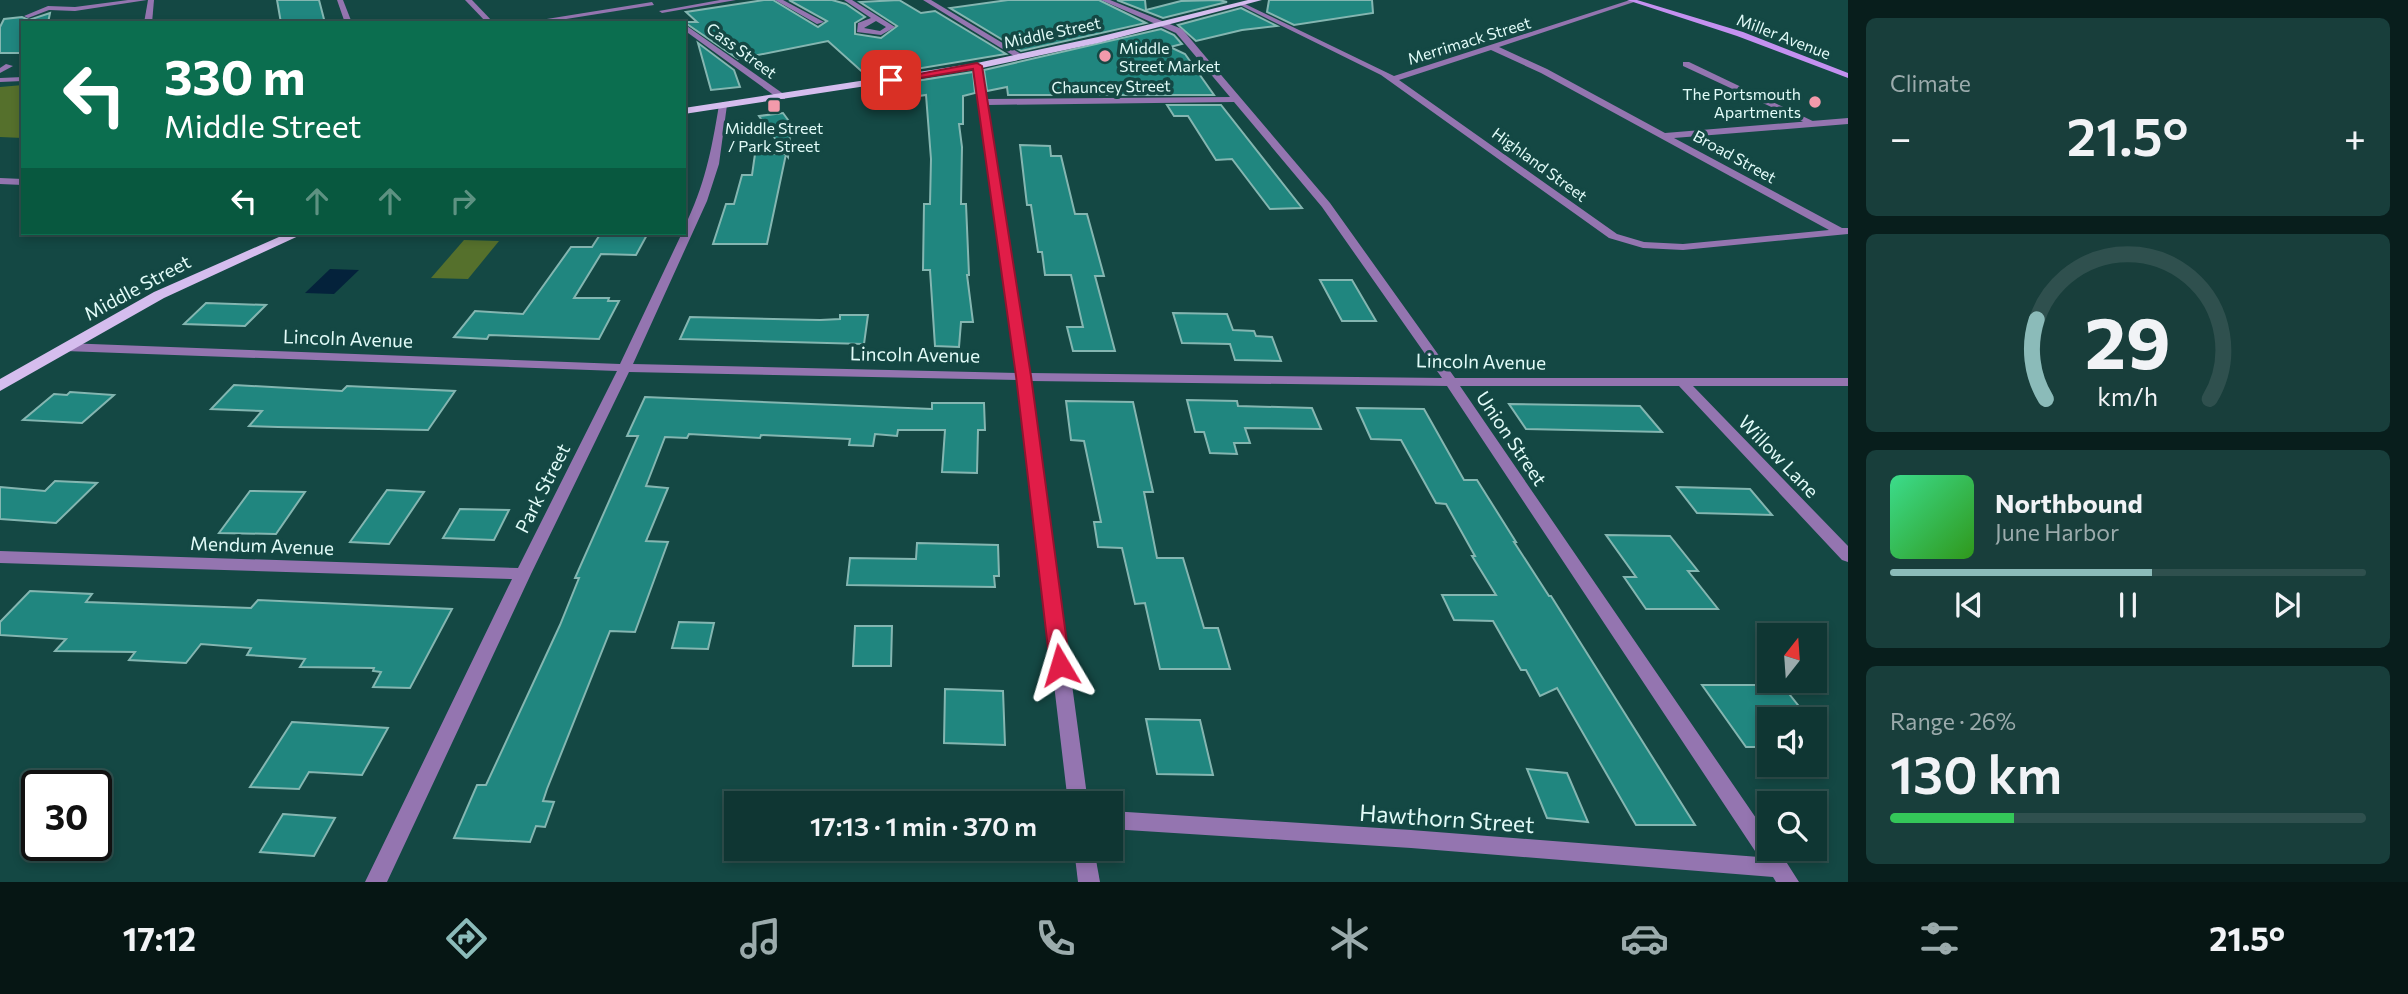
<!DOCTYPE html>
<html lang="en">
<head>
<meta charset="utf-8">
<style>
	body { margin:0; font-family:Commissioner,sans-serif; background:#183e3b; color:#f1f3f6; height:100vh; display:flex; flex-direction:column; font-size:26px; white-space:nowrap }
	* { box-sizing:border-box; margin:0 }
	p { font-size:23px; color:#9babac }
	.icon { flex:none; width:38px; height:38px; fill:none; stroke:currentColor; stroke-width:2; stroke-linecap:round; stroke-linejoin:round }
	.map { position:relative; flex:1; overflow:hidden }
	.details { display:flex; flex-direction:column; gap:18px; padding:18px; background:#081e1c; width:560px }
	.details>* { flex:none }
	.guide { position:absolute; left:21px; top:21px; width:665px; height:214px; border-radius:0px; box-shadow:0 4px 10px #0003,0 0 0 2px #2f504e; background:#0b6e4f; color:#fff; overflow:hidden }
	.needle { width:46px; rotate:17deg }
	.buttons { position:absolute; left:1757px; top:623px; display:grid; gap:14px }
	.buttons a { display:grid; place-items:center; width:70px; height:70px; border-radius:0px; background:#0f3633; box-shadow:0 4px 10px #0003,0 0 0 2px #2f504e; font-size:35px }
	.speed { position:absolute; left:21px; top:770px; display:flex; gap:14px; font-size:35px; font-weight:700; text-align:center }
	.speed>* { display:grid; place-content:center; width:91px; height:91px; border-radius:50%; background:#0f3633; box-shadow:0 4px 10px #0003,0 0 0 2px #2f504e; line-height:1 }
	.speed .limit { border:4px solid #111; border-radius:10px; background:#fff; color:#111 }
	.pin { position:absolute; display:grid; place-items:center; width:60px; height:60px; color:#fff; margin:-30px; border-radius:14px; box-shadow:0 4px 10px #0006 }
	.me { position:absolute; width:77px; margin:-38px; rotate:353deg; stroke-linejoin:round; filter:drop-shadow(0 0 5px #0008) }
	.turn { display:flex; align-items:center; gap:24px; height:147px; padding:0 28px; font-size:32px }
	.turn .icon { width:91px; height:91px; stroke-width:2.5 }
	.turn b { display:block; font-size:49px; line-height:60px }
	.lanes { display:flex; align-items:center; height:66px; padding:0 28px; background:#0003; justify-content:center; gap:35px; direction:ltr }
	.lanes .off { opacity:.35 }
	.big { font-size:52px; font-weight:600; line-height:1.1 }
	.details .card { flex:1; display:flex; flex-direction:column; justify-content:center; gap:10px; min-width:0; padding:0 24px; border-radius:10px; background:#183e3b }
	.details .dial { align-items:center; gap:0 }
	.dial svg { height:182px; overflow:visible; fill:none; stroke:#2f504e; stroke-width:7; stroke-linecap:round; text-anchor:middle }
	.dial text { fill:#f1f3f6; stroke:none }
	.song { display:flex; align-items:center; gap:21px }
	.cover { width:84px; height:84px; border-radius:10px; background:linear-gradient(135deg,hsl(150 70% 55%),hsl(110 70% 35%)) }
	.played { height:7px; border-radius:4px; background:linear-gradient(90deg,#8bbbb9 55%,#2f504e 55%) }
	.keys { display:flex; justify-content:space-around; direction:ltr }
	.heat { display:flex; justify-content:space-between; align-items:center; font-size:38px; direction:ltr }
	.charge { height:10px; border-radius:5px; background:linear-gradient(90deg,#34c759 26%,#2f504e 0) }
	.trip { position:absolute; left:724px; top:791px; width:399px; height:70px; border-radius:0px; background:#0f3633; box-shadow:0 4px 10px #0003,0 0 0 2px #2f504e; font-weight:600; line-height:70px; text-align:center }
	.menu { display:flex; height:112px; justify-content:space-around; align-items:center; background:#061614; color:#9babac }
	.menu .icon { width:49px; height:49px }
	.menu .on { color:#8bbbb9 }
	.menu b { font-size:32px; color:#f1f3f6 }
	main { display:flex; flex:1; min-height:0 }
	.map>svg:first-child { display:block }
	.green { fill:#55702c }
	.water { fill:#04223b }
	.building { fill:#20867f; stroke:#84b6b1; stroke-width:2 }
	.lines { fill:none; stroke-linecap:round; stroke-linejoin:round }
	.service { fill:#9475b0; fill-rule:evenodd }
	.minor { fill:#9475b0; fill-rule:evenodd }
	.secondary { fill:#c491f0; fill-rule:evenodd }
	.primary { fill:#d5bdee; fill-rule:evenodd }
	.route { fill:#e11d48; stroke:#92132f; stroke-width:2 }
	.poi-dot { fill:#f39aab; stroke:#144844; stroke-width:2.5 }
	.labels { text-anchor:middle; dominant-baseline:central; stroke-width:7; stroke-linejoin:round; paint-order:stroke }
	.far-street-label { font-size:16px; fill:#e1fbf8; stroke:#144844 }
	.far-poi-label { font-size:16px; fill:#e1fbf8; stroke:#144844; text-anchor:start }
	.street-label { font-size:19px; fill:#e1fbf8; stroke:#144844 }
	.near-street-label { font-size:23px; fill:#e1fbf8; stroke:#144844 }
</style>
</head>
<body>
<main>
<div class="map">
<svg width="1848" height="882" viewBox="0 0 1848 882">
	<rect width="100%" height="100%" fill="#144844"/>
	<g class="green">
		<polygon points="23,85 23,138 0,137 0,87"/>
		<polygon points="464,240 499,241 468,279 431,278"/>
	</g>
	<polygon class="water" points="330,269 359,270 334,294 305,293"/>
	<g class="building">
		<polygon points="277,0 319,0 325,23 281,23"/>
		<polygon points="764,0 773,0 818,27 827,21 789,0 832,0 846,4 865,17 855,23 855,34 881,38 897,26 860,2 899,0 921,13 935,11 1006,54 868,77 828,41 738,59 684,22 697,22 686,12"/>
		<polygon points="1008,0 1099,0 1146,23 1021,51 950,8"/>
		<polygon points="1117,0 1145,0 1146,10 1181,1 1219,0 1227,2 1163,18"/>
		<polygon points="1269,0 1372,0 1373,13 1294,25 1267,12"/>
		<polygon points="1241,8 1277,26 1242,30 1196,41 1178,25"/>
		<polygon points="50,13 48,23 23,23 23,53 0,53 0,27 4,19 22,17 29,20"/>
		<polygon points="1161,29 1174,35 1182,44 1170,47 1185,54 1214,95 1008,95 1007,87 987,91 984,70"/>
		<polygon points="698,43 734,70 740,87 711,90"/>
		<polygon points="973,72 975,93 963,96 963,124 959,124 962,147 961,204 966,204 969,275 967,275 973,322 961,322 959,347 935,346 930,270 923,270 924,204 930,204 931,159 926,95 892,100 878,87"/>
		<polygon points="1167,105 1221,105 1302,208 1270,209 1232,159 1216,160 1188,116 1174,116"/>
		<polygon points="783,113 791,124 788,157 786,154 767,244 713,244 726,204 734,204 742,175 752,175 755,154 786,154 759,116"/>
		<polygon points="1020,145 1050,146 1051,156 1061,156 1075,214 1087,214 1104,276 1095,276 1115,351 1073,351 1067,327 1083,327 1071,275 1045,275 1042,252 1038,252 1031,205 1027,205"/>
		<polygon points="601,233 648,233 636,255 601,254 574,298 609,298 608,301 619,301 599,339 489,335 487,339 454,337 475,311 523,314 571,247 592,247"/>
		<polygon points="1320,280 1352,280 1376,321 1342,321"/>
		<polygon points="206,303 266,305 245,326 184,324"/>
		<polygon points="1173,313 1227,314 1233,330 1254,331 1256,336 1272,337 1281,361 1235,360 1230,344 1182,343"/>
		<polygon points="840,315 868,315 864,344 680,339 690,317 820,320 840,319"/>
		<polygon points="234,385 342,391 347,386 455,391 428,430 278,427 249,426 262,411 211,409"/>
		<polygon points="70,392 114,395 82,423 23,420 54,394 67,395"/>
		<polygon points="645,397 932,409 932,403 984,403 985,430 978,430 977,473 942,472 945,430 898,430 897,436 875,434 873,446 849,445 850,439 761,435 760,438 689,434 687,438 665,437 646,486 668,488 646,541 668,542 635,632 610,631 547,789 543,801 554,802 545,827 536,826 530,842 454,838 477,785 486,785 560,625 579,578 575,578 638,436 627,436"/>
		<polygon points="1187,400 1237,401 1238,406 1312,408 1321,429 1245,428 1250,443 1234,443 1237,454 1210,453 1204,432 1195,432"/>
		<polygon points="1066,401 1133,402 1153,492 1144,492 1157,558 1183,558 1204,628 1218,628 1230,669 1160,669 1145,603 1135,604 1122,548 1098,547 1094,522 1101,522 1084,441 1071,440"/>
		<polygon points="1509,404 1640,406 1662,432 1526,429"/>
		<polygon points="1357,408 1424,409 1464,480 1477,480 1516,542 1514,542 1549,596 1551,596 1695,825 1636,825 1557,688 1540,696 1526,670 1521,670 1493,621 1454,620 1442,595 1496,595 1472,556 1475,556 1446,504 1436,503 1401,440 1371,439"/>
		<polygon points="55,481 97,483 56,523 0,519 0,487 45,491"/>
		<polygon points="1677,487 1750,489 1772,515 1697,513"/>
		<polygon points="387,490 424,492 389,544 350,542"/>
		<polygon points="250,491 305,492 276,534 219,533"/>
		<polygon points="460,509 509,510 494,540 443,538"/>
		<polygon points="1606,535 1670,536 1698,571 1688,571 1718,609 1646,609 1624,577 1636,577"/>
		<polygon points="917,543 998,545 999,576 994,576 995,587 847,585 850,558 916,559"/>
		<polygon points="30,591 92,594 86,602 251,608 258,600 452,609 410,688 373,687 381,672 373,671 374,668 300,667 305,659 247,655 251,648 201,644 186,663 129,660 135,652 55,651 66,639 0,635 0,622"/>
		<polygon points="679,622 714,623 708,649 672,648"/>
		<polygon points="855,626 892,626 891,666 853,666"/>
		<polygon points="1702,685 1782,685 1809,719 1769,719 1769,747 1746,747"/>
		<polygon points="945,689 1003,691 1005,745 944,743"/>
		<polygon points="1146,719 1200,720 1213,775 1157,774"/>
		<polygon points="292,722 388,728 362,775 309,772 299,789 250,787"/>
		<polygon points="1527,769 1567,773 1588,822 1547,818"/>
		<polygon points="283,814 335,818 314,856 260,852"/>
	</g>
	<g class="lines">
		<g class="service">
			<polygon points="128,0 147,0 75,11 49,10 28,18 24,16 48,6 75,7"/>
			<polygon points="148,0 154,0 152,23 144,23"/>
			<polygon points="337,0 343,0 352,23 345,23"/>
			<polygon points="775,0 783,0 824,22 817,24"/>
			<polygon points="1683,62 1689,62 1819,124 1812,126 1683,66"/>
			<polygon points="6,64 13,66 0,73 0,68"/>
		</g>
		<g class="minor">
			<polygon points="465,0 472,0 494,23 487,23"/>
			<polygon points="720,0 736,0 662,13 659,11"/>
			<path d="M844,0H852L895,27L881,35L857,32L858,23L871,18ZM876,21L886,27L880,31L864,28Z"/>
			<polygon points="923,0 931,0 1026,57 1019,59"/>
			<path d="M1101,0H1110L1182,29L1330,203L1455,378H1848V386H1693L1848,546V562L1842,560L1679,386H1460L1769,837V849H1778L1799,882H1776L1773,877L1411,848L1111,829V811L1411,830L1759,857L1447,386L1031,381L1088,803H1068L1018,380L629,372L531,574L387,882H365L512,579L0,563V551L518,568L617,371L65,351L59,347L65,343L620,364L682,233H684V228C705,184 711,153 719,105L723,102L727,105L719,164L707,201L633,364L1017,373L974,64L981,66L986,99L1230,97L1176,33ZM1234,102L1322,207L1442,378L1030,373L987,105Z"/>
			<path d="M1630,0L1637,1L1499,47L1547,69L1665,133L1848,118V124L1674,138L1842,228H1848V234L1683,250L1643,248L1609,238L1381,75L1238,4L1243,3L1394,76ZM1491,50L1541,73L1829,230L1683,244L1644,242L1617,234L1399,80Z"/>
			<polygon points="652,2 654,5 541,23 522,23"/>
			<polygon points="684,24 785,95 785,99 779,99 684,30"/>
			<polygon points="23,77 23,81 0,82 0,78"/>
			<polygon points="0,178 23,179 23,185 0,184"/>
			<polygon points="1074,849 1094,849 1100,882 1078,882"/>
		</g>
		<polygon class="secondary" points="1627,0 1637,0 1743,32 1848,73 1848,78 1737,36"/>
		<g class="primary">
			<polygon points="1248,0 1262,0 1098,43 977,69 684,114 684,108 977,63 1098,37"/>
			<polygon points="288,233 305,233 164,298 0,391 0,379 154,292"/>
		</g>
	</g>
	<polygon class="route" points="977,63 982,66 1031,376 1070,665 1067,671 1060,673 1053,671 1050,665 1016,376 973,69 891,83 887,80"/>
	<g class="poi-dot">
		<circle cx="1105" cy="56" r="7"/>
		<circle cx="1815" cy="102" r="7"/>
		<rect x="767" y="99" width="14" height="14" rx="3.5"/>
	</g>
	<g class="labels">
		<g class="far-street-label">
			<text transform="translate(1052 32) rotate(-12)">Middle Street</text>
			<text transform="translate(1784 36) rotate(21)">Miller Avenue</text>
			<text transform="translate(1469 40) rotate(-17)">Merrimack Street</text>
			<text transform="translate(742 50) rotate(36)">Cass Street</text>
			<text transform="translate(1111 86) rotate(-1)">Chauncey Street</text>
			<text transform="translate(1735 156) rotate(29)">Broad Street</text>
			<text transform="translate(1540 164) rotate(36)">Highland Street</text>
		</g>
		<g class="far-poi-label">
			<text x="1119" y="47">Middle<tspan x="1119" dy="18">Street Market</tspan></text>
			<text x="1801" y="93" text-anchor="end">The Portsmouth<tspan x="1801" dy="18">Apartments</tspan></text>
			<text x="774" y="127" text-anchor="middle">Middle Street<tspan x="774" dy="18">/ Park Street</tspan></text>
		</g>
		<g class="street-label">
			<text transform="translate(137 287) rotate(-28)">Middle Street</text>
			<text transform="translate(348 338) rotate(2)">Lincoln Avenue</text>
			<text transform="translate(915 354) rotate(1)">Lincoln Avenue</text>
			<text transform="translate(1481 361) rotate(1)">Lincoln Avenue</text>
			<text transform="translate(1512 438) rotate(56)">Union Street</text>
			<text transform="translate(1779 456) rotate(46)">Willow Lane</text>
			<text transform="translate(542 488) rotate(-63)">Park Street</text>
			<text transform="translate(262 545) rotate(2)">Mendum Avenue</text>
		</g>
		<g class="near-street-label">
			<text transform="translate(1447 818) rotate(4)">Hawthorn Street</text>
		</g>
	</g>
</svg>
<div class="buttons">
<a><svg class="needle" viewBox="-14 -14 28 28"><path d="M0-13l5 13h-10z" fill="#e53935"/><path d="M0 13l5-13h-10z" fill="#9babac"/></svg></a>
<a><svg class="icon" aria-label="sound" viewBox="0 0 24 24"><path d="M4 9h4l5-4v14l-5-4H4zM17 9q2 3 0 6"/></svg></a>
<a><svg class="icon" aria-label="search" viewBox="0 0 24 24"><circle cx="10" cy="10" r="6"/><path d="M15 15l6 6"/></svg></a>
</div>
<div class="speed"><div class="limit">30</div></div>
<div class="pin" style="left:891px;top:80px;background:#d93025"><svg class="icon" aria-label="arrive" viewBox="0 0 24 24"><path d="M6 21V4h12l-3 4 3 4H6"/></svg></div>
<svg class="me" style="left:1060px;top:665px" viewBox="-20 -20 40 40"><path d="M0-17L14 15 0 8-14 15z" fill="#e11d48" stroke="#fff" stroke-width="4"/></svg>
<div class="trip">17:13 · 1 min · 370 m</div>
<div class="guide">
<div class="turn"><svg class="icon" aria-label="left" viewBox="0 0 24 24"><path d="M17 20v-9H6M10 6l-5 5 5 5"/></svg><div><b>330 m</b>Middle Street</div></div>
<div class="lanes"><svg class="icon" aria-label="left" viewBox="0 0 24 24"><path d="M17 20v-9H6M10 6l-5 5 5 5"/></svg><svg class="icon off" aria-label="ahead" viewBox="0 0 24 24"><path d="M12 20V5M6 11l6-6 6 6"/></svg><svg class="icon off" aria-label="ahead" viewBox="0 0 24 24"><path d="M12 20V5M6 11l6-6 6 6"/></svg><svg class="icon off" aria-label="right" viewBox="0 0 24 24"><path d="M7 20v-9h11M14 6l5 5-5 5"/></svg></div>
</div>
</div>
<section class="details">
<div class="card"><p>Climate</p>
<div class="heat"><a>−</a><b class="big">21.5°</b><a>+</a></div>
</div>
<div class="card dial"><svg viewBox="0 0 100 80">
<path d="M14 69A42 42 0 1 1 86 69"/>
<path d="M14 69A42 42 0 0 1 10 34" stroke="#8bbbb9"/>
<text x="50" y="56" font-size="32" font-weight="700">29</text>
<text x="50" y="72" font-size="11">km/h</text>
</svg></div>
<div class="card">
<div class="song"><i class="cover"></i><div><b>Northbound</b><p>June Harbor</p></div></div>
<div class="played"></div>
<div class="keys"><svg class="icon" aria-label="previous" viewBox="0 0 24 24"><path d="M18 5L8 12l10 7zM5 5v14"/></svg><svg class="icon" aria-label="pause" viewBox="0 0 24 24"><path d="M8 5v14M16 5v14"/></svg><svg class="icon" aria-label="next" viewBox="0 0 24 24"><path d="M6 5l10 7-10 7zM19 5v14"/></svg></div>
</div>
<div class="card"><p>Range · 26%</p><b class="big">130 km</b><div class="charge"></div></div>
</section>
</main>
<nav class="menu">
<b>17:12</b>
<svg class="icon on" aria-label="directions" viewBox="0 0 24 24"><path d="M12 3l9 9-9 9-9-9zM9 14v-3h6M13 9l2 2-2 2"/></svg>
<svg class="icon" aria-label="music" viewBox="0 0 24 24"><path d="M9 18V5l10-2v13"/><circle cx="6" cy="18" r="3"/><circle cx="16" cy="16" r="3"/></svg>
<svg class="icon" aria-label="phone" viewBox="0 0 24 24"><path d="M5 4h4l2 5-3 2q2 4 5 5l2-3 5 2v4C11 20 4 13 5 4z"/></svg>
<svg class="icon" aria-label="climate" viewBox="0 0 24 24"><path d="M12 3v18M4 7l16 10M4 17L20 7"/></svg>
<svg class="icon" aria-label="car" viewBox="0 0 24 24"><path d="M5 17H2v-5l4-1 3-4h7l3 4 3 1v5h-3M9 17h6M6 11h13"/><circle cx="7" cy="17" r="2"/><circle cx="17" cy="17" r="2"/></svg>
<svg class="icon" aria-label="filters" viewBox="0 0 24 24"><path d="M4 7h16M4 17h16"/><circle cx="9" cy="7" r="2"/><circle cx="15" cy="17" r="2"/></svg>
<b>21.5°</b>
</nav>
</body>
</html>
